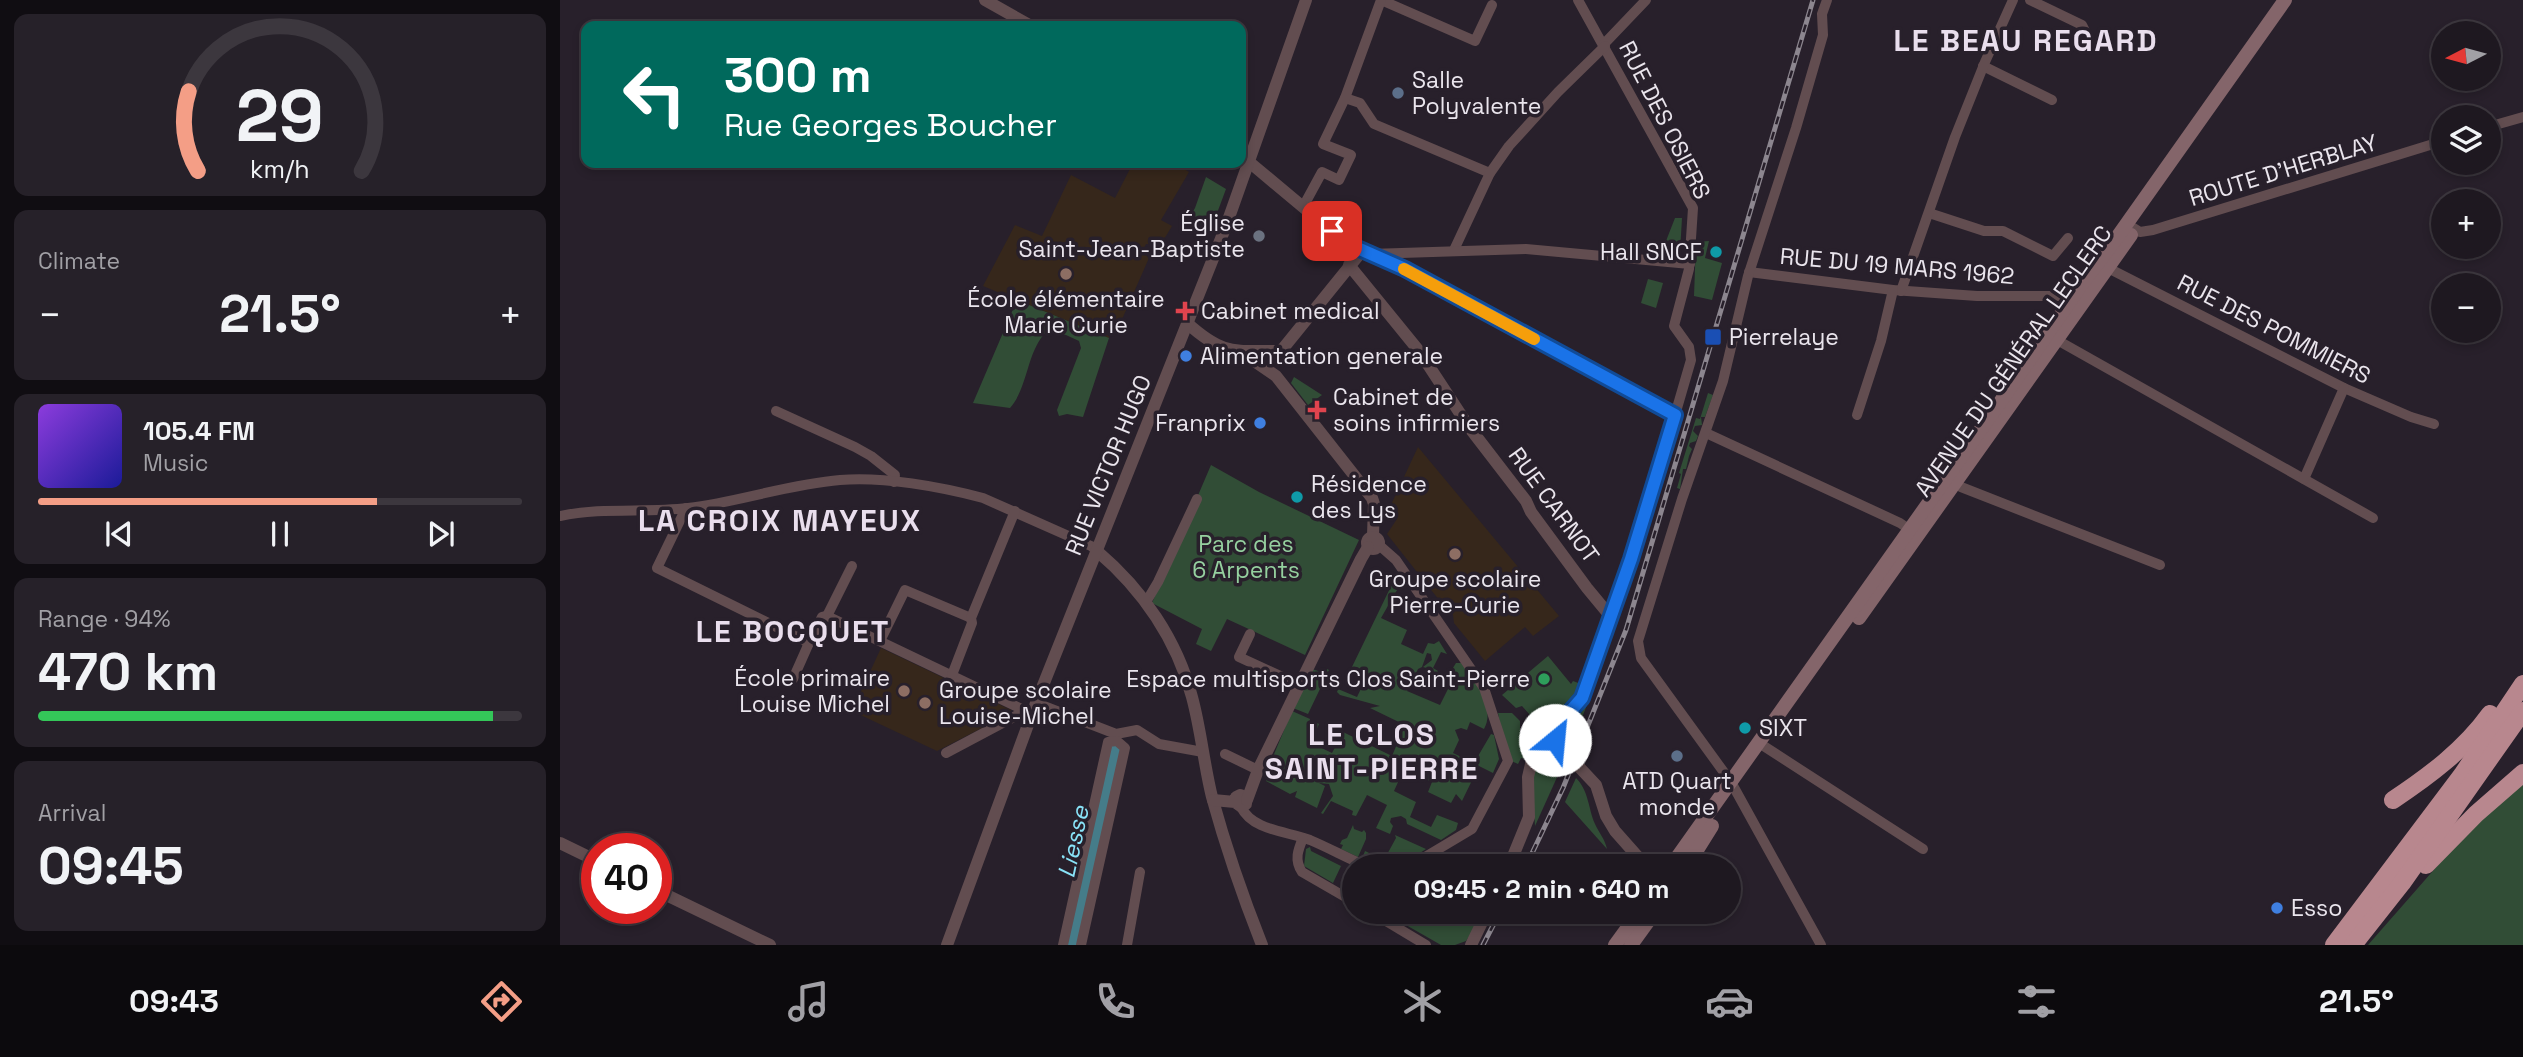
<!DOCTYPE html>
<html lang="en">
<head>
<meta charset="utf-8">
<style>
	body { margin:0; font-family:"Space Grotesk",sans-serif; background:#262129; color:#f1f3f6; height:100vh; display:flex; flex-direction:column; font-size:26px; white-space:nowrap }
	* { box-sizing:border-box; margin:0 }
	p { font-size:23px; color:#a1a0a5 }
	.icon { flex:none; width:38px; height:38px; fill:none; stroke:currentColor; stroke-width:2; stroke-linecap:round; stroke-linejoin:round }
	.map { position:relative; flex:1; overflow:hidden }
	.drawer { display:flex; flex-direction:column; gap:14px; padding:14px; background:#100d12; width:560px }
	.drawer>* { flex:none }
	.top-card { position:absolute; left:21px; top:21px; width:665px; height:147px; border-radius:14px; box-shadow:0 4px 10px #0003,0 0 0 2px #3c373e; background:#00695c; color:#fff; overflow:hidden }
	.needle { width:46px; rotate:264deg }
	.buttons { position:absolute; left:1871px; top:21px; display:grid; gap:14px }
	.buttons a { display:grid; place-items:center; width:70px; height:70px; border-radius:50%; background:#1e1820; box-shadow:0 4px 10px #0003,0 0 0 2px #3c373e; font-size:35px }
	.speed { position:absolute; left:21px; top:833px; display:flex; gap:14px; font-size:35px; font-weight:700; text-align:center }
	.speed>* { display:grid; place-content:center; width:91px; height:91px; border-radius:50%; background:#1e1820; box-shadow:0 4px 10px #0003,0 0 0 2px #3c373e; line-height:1 }
	.speed .limit { border:10px solid #d22; background:#fff; color:#111 }
	.pin { position:absolute; display:grid; place-items:center; width:60px; height:60px; color:#fff; margin:-30px; border-radius:14px; box-shadow:0 4px 10px #0006 }
	.me { position:absolute; width:77px; margin:-38px; rotate:28deg; stroke-linejoin:round; filter:drop-shadow(0 0 5px #0008) }
	.turn { display:flex; align-items:center; gap:24px; height:147px; padding:0 28px; font-size:32px }
	.turn .icon { width:91px; height:91px; stroke-width:2.5 }
	.turn b { display:block; font-size:49px; line-height:60px }
	.big { font-size:52px; font-weight:800; line-height:1.1 }
	.drawer .tile { flex:1; display:flex; flex-direction:column; justify-content:center; gap:10px; min-width:0; padding:0 24px; border-radius:14px; background:#262129 }
	.drawer .dial { align-items:center; gap:0 }
	.dial svg { height:182px; overflow:visible; fill:none; stroke:#3c373e; stroke-width:7; stroke-linecap:round; text-anchor:middle }
	.dial text { fill:#f1f3f6; stroke:none }
	.song { display:flex; align-items:center; gap:21px }
	.cover { width:84px; height:84px; border-radius:10px; background:linear-gradient(135deg,hsl(270 70% 55%),hsl(240 70% 35%)) }
	.played { height:7px; border-radius:4px; background:linear-gradient(90deg,#f49e86 70%,#3c373e 70%) }
	.keys { display:flex; justify-content:space-around; direction:ltr }
	.heat { display:flex; justify-content:space-between; align-items:center; font-size:38px; direction:ltr }
	.charge { height:10px; border-radius:5px; background:linear-gradient(90deg,#34c759 94%,#3c373e 0) }
	.trip { position:absolute; left:782px; top:854px; width:399px; height:70px; border-radius:35px; background:#1e1820; box-shadow:0 4px 10px #0003,0 0 0 2px #3c373e; font-weight:800; line-height:70px; text-align:center }
	.dock { display:flex; height:112px; justify-content:space-around; align-items:center; background:#0c0a0d; color:#a1a0a5 }
	.dock .icon { width:49px; height:49px }
	.dock .selected { color:#f49e86 }
	.dock b { font-size:32px; color:#f1f3f6 }
	main { display:flex; flex:1; min-height:0 }
	.map>svg:first-child { display:block }
	.education { fill:#36271b }
	.green { fill:#314d36 }
	.lines { fill:none; stroke-linecap:round; stroke-linejoin:round }
	.river { stroke:#457c89; stroke-width:14 }
	.minor { stroke:#624d50; stroke-width:10 }
	.tertiary { stroke:#624d50; stroke-width:12 }
	.secondary { stroke:#84656a; stroke-width:14 }
	.motorway { stroke:#b8878e; stroke-width:18 }
	.rail-casing { stroke:#8c868f; stroke-width:5 }
	.rail { stroke:#28202b; stroke-width:2.5; stroke-dasharray:8; stroke-linecap:butt }
	.route-casing { stroke:#114b97; stroke-width:18 }
	.route { stroke:#1a73e8; stroke-width:12 }
	.slow { stroke:#f59e0b; stroke-width:12 }
	.service-dot { fill:#5c6f8a; stroke:#28202b; stroke-width:2.5 }
	.worship-dot { fill:#6b7280; stroke:#28202b; stroke-width:2.5 }
	.culture-dot { fill:#0f9aa8; stroke:#28202b; stroke-width:2.5 }
	.education-dot { fill:#8d6e63; stroke:#28202b; stroke-width:2.5 }
	.health-dot { fill:#e0444e; stroke:#28202b; stroke-width:2.5 }
	.transit-dot { fill:#1a4fb4; stroke:#28202b; stroke-width:2.5 }
	.shop-dot { fill:#3f7fe0; stroke:#28202b; stroke-width:2.5 }
	.leisure-dot { fill:#2e9e5b; stroke:#28202b; stroke-width:2.5 }
	.labels { text-anchor:middle; dominant-baseline:central; stroke-width:7; stroke-linejoin:round; paint-order:stroke }
	.poi-label { font-size:23px; fill:#eae5ed; stroke:#28202b; text-anchor:start }
	.street-label { font-size:23px; fill:#eae5ed; stroke:#28202b }
	.park-label { font-size:23px; fill:#95d09f; stroke:#28202b }
	.water-label { font-size:24px; font-style:italic; fill:#89e3f8; stroke:#28202b }
	.district-label { font-size:30px; font-weight:bold; letter-spacing:2px; fill:#e9deed; stroke:#28202b }
</style>
</head>
<body>
<main>
<section class="drawer">
<div class="tile dial"><svg viewBox="0 0 100 80">
<path d="M14 69A42 42 0 1 1 86 69"/>
<path d="M14 69A42 42 0 0 1 10 34" stroke="#f49e86"/>
<text x="50" y="56" font-size="32" font-weight="700">29</text>
<text x="50" y="72" font-size="11">km/h</text>
</svg></div>
<div class="tile"><p>Climate</p>
<div class="heat"><a>−</a><b class="big">21.5°</b><a>+</a></div>
</div>
<div class="tile">
<div class="song"><i class="cover"></i><div><b>105.4 FM</b><p>Music</p></div></div>
<div class="played"></div>
<div class="keys"><svg class="icon" aria-label="previous" viewBox="0 0 24 24"><path d="M18 5L8 12l10 7zM5 5v14"/></svg><svg class="icon" aria-label="pause" viewBox="0 0 24 24"><path d="M8 5v14M16 5v14"/></svg><svg class="icon" aria-label="next" viewBox="0 0 24 24"><path d="M6 5l10 7-10 7zM19 5v14"/></svg></div>
</div>
<div class="tile"><p>Range · 94%</p><b class="big">470 km</b><div class="charge"></div></div>
<div class="tile"><p>Arrival</p><b class="big">09:45</b></div>
</section>
<div class="map">
<svg width="1963" height="945" viewBox="0 0 1963 945">
	<rect width="100%" height="100%" fill="#28202b"/>
	<g class="education">
		<polygon points="573,163 615,163 629,172 601,220 612,226 606,236 597,245 586,244 582,252 589,258 556,333 550,334 549,338 423,286 455,225 482,236 511,175 555,198"/>
		<polygon points="858,447 999,616 973,636 965,627 925,661 894,623 893,615 888,607 883,605 827,534 837,519 836,513 829,509"/>
		<polygon points="321,648 451,710 451,713 377,751 292,711"/>
	</g>
	<g class="green">
		<polygon points="646,177 666,189 653,224 648,227 628,220 635,208"/>
		<polygon points="1115,218 1122,218 1120,252 1113,256 1114,244 1106,241"/>
		<polygon points="1149,241 1145,258 1162,263 1152,300 1134,296 1136,242"/>
		<polygon points="1088,279 1103,283 1096,308 1081,303"/>
		<path d="M457,300L549,338L523,417L507,414L499,416L497,410L521,348L519,341L506,335L487,331C466,352 469,386 450,408L413,403Z"/>
		<polygon points="734,377 762,395 748,405 731,383"/>
		<polygon points="1148,393 1153,395 1145,417 1141,417 1142,425 1135,426 1133,431 1138,436 1136,441 1130,443 1129,446 1132,449 1129,456 1126,469 1123,469 1120,489 1117,488 1121,474 1119,473 1136,418 1140,419"/>
		<polygon points="651,465 699,492 799,540 745,655 667,619 651,651 636,644 642,629 592,603"/>
		<path d="M835,578L837,580L833,588L837,590L821,618L847,630L841,644L863,654L868,643L874,644L879,641L887,654L881,652L873,668L878,671L875,677L870,669L863,667L872,660L871,654L867,653L862,667L858,669L847,691L880,705L889,687L883,684L896,663H901C915,679 936,708 924,729L910,722L907,730L901,728L895,730L899,740L893,753L914,763L931,734L934,735L939,759L933,773L919,766L902,801L896,794L891,803L868,792L872,782L844,769L834,791L856,802L850,817L871,827L877,815L898,823L896,830L881,840L847,824L846,819L841,816L831,818L830,822L833,826L830,834L816,828L827,805L807,795L796,816L792,815L793,811L771,801L763,814L761,813L773,796L769,784L759,783L765,786L757,808L735,797L737,791L730,794L706,781L716,761L712,759L732,711L750,719L749,723L753,726L755,722L759,724L751,743L772,753L783,732L832,756L845,725L810,708L820,706L780,695L777,692L778,689L797,697L807,676L791,669Z"/>
		<polygon points="988,656 1011,684 1013,681 1021,684 1013,700 999,709 997,707 990,713 980,712 970,715 962,706 956,708 942,695"/>
		<polygon points="752,669 764,673 767,669 769,670 748,714 733,708"/>
		<polygon points="1031,695 1009,750 1004,733 1009,725 1009,716"/>
		<polygon points="938,713 952,713 960,721 960,740 966,753 965,759 961,758 958,764 947,759"/>
		<polygon points="994,756 1003,764 975,826 972,781 978,757"/>
		<path d="M1016,778C1029,791 1028,808 1035,824C1039,833 1045,839 1047,849L1005,802Z"/>
		<polygon points="1963,784 1963,945 1808,945 1914,824"/>
		<polygon points="793,825 794,829 802,832 804,830 806,833 806,839 798,857 781,849 783,845 780,844 782,840 787,838"/>
		<path d="M835,835L866,849C841,865 830,873 802,859L805,851L824,860L836,838Z"/>
		<polygon points="750,847 751,851 781,866 773,883 744,866 746,849"/>
		<polygon points="905,912 916,926 906,941 895,945 881,945 825,913"/>
	</g>
	<g class="lines">
		<polyline class="river" points="514,945 556,748"/>
		<g class="minor">
			<polyline points="821,0 915,41 932,5"/>
			<polyline points="1018,0 1133,208 1129,269 1114,326 1129,347 1131,360 1115,415"/>
			<polyline points="1470,0 1522,25 1526,33"/>
			<polyline points="1044,44 1086,0"/>
			<polyline points="1423,66 1492,100"/>
			<polyline points="785,98 800,103 814,124 930,173"/>
			<polyline points="1928,127 1963,117"/>
			<polyline points="743,207 762,172 779,180 791,155 763,144 785,98 821,0"/>
			<polyline points="1369,213 1424,231 1443,231 1493,256 1508,238"/>
			<polyline points="1567,224 1580,232 1593,230 1883,141"/>
			<polyline points="894,250 930,173 949,146 998,92 1045,46"/>
			<polyline points="810,254 966,249 1130,264"/>
			<polyline points="1544,266 1784,388 1851,417 1874,424"/>
			<polyline points="1189,272 1333,290 1417,296 1503,296 1514,302"/>
			<polyline points="1341,291 1395,137 1425,62 1453,0"/>
			<polyline points="1497,340 1813,518"/>
			<polyline points="216,411 295,447 311,456 335,475 334,482"/>
			<polyline points="1297,415 1321,341 1333,290"/>
			<polyline points="1146,433 1340,523 1353,532"/>
			<polyline points="1744,479 1784,388"/>
			<polyline points="1390,480 1401,487 1600,565"/>
			<polyline points="126,508 97,568 249,643 262,617 267,616 472,714"/>
			<path d="M0,516C43,507 85,513 128,508C179,502 229,484 280,480C322,476 382,487 423,498L531,546L537,551"/>
			<polyline points="819,545 836,560 924,688 948,761 912,829 850,866"/>
			<polyline points="586,602 598,582 637,499"/>
			<polyline points="267,616 292,566"/>
			<polyline points="690,634 679,657 740,685"/>
			<polyline points="320,641 345,590 411,618"/>
			<polyline points="392,675 412,623 411,618 455,511"/>
			<polyline points="233,679 249,643"/>
			<polyline points="476,703 556,734 577,730 599,744 643,752"/>
			<polyline points="1199,743 1363,849"/>
			<polyline points="386,753 465,711"/>
			<polyline points="665,754 698,770"/>
			<path d="M681,807C693,831 727,831 750,840C769,848 787,858 806,866"/>
			<path d="M743,838C738,850 734,860 742,872L794,902"/>
			<polyline points="811,912 866,945"/>
			<polyline points="503,945 548,742 557,741 565,748 521,945"/>
			<polyline points="567,945 580,872"/>
			<polyline points="1261,945 1171,782 1081,658 1078,641 1122,499 1163,381 1188,276 1236,128 1263,35 1262,14 1267,0"/>
		</g>
		<g class="tertiary">
			<polyline points="425,0 471,26"/>
			<polyline points="688,161 786,243 845,269 1115,415 1071,559 1022,698 1008,712 996,733"/>
			<polyline points="789,265 859,351 909,427 966,501 971,512 1027,588 1051,617"/>
			<path d="M627,323C665,357 674,350 721,351L802,251"/>
			<polyline points="681,352 716,376 812,498 814,504 813,536"/>
			<circle cx="813" cy="543" r="6"/>
			<path d="M537,551C583,590 617,640 632,697C641,730 644,765 652,797C666,848 683,897 702,945"/>
			<circle cx="983" cy="735" r="14"/>
			<polyline points="996,737 1004,751 1036,785 1046,816 1055,831 1086,866"/>
			<polyline points="653,800 675,802 682,807 686,804 686,797 680,795 676,797 675,802"/>
			<polyline points="687,800 698,770 801,559 808,547"/>
			<polyline points="0,843 37,861"/>
			<polyline points="949,866 969,817 968,777 972,760 971,743"/>
			<polyline points="96,890 210,945"/>
			<polyline points="387,945 476,703 666,226 746,0"/>
			<polyline points="911,945 927,912"/>
		</g>
		<g class="secondary">
			<polyline points="1299,618 1571,235"/>
			<polyline points="1111,866 1448,391 1521,285 1553,243 1725,0"/>
			<polyline points="1127,866 1152,826"/>
			<polyline points="1055,945 1079,912"/>
			<polyline points="1071,945 1095,912"/>
		</g>
		<g class="motorway">
			<path d="M1833,800C1869,776 1904,750 1930,714"/>
			<polyline points="1866,865 1916,814 1963,773"/>
			<polyline points="1774,945 1902,775 1963,684"/>
			<polyline points="1793,945 1842,883 1963,711"/>
		</g>
		<defs>
			<g id="rail">
				<polyline points="966,866 1003,788 1066,630 1253,0"/>
				<polyline points="923,945 940,912"/>
			</g>
		</defs>
		<use href="#rail" class="rail-casing"/>
		<use href="#rail" class="rail"/>
	</g>
	<g class="lines">
		<defs>
			<polyline id="route" points="772,231 786,243 845,269 1115,415 1071,559 1022,698 1000,723 995,740"/>
		</defs>
		<use href="#route" class="route-casing"/>
		<use href="#route" class="route"/>
		<polyline class="slow" points="844,269 974,339"/>
	</g>
	<g class="service-dot">
		<circle cx="838" cy="93" r="7"/>
		<circle cx="1117" cy="756" r="7"/>
	</g>
	<circle class="worship-dot" cx="699" cy="236" r="7"/>
	<g class="culture-dot">
		<circle cx="1156" cy="252" r="7"/>
		<circle cx="737" cy="497" r="7"/>
		<circle cx="1185" cy="728" r="7"/>
	</g>
	<g class="education-dot">
		<circle cx="506" cy="274" r="7"/>
		<circle cx="895" cy="554" r="7"/>
		<circle cx="344" cy="691" r="7"/>
		<circle cx="365" cy="703" r="7"/>
	</g>
	<g class="health-dot">
		<path d="M621.5 300.5h7v7h7v7h-7v7h-7v-7h-7v-7h7z"/>
		<path d="M753.5 399.5h7v7h7v7h-7v7h-7v-7h-7v-7h7z"/>
	</g>
	<rect class="transit-dot" x="1144" y="328" width="18" height="18" rx="3.5"/>
	<g class="shop-dot">
		<circle cx="626" cy="356" r="7"/>
		<circle cx="700" cy="423" r="7"/>
		<circle cx="1717" cy="908" r="7"/>
	</g>
	<circle class="leisure-dot" cx="984" cy="679" r="7"/>
	<g class="labels">
		<g class="poi-label">
			<text x="852" y="80">Salle<tspan x="852" dy="26">Polyvalente</tspan></text>
			<text x="685" y="223" text-anchor="end">Église<tspan x="685" dy="26">Saint-Jean-Baptiste</tspan></text>
			<text x="1142" y="252" text-anchor="end">Hall SNCF</text>
			<text x="506" y="299" text-anchor="middle">École élémentaire<tspan x="506" dy="26">Marie Curie</tspan></text>
			<text x="641" y="311">Cabinet medical</text>
			<text x="1169" y="337">Pierrelaye</text>
			<text x="640" y="356">Alimentation generale</text>
			<text x="773" y="397">Cabinet de<tspan x="773" dy="26">soins infirmiers</tspan></text>
			<text x="686" y="423" text-anchor="end">Franprix</text>
			<text x="751" y="484">Résidence<tspan x="751" dy="26">des Lys</tspan></text>
			<text x="895" y="579" text-anchor="middle">Groupe scolaire<tspan x="895" dy="26">Pierre-Curie</tspan></text>
			<text x="330" y="678" text-anchor="end">École primaire<tspan x="330" dy="26">Louise Michel</tspan></text>
			<text x="970" y="679" text-anchor="end">Espace multisports Clos Saint-Pierre</text>
			<text x="379" y="690">Groupe scolaire<tspan x="379" dy="26">Louise-Michel</tspan></text>
			<text x="1199" y="728">SIXT</text>
			<text x="1117" y="781" text-anchor="middle">ATD Quart<tspan x="1117" dy="26">monde</tspan></text>
			<text x="1731" y="908">Esso</text>
		</g>
		<g class="street-label">
			<text transform="translate(1105 120) rotate(63)">RUE DES OSIERS</text>
			<text transform="translate(1723 170) rotate(-17)">ROUTE D'HERBLAY</text>
			<text transform="translate(1337 266) rotate(5)">RUE DU 19 MARS 1962</text>
			<text transform="translate(1714 329) rotate(27)">RUE DES POMMIERS</text>
			<text transform="translate(1453 361) rotate(-55)">AVENUE DU GÉNÉRAL LECLERC</text>
			<text transform="translate(548 465) rotate(-68)">RUE VICTOR HUGO</text>
			<text transform="translate(994 505) rotate(54)">RUE CARNOT</text>
		</g>
		<g class="park-label">
			<text x="686" y="544">Parc des<tspan x="686" dy="26">6 Arpents</tspan></text>
		</g>
		<g class="water-label">
			<text transform="translate(513 842) rotate(-78)">Liesse</text>
		</g>
		<g class="district-label">
			<text x="1466" y="40">LE BEAU REGARD</text>
			<text x="220" y="520">LA CROIX MAYEUX</text>
			<text x="233" y="631">LE BOCQUET</text>
			<text x="812" y="734">LE CLOS<tspan x="812" dy="34">SAINT-PIERRE</tspan></text>
		</g>
	</g>
</svg>
<div class="buttons">
<a><svg class="needle" viewBox="-14 -14 28 28"><path d="M0-13l5 13h-10z" fill="#e53935"/><path d="M0 13l5-13h-10z" fill="#a1a0a5"/></svg></a>
<a><svg class="icon" aria-label="layers" viewBox="0 0 24 24"><path d="M12 4l9 5-9 5-9-5zM3 14l9 5 9-5"/></svg></a>
<a>+</a>
<a>−</a>
</div>
<div class="speed"><div class="limit">40</div></div>
<div class="pin" style="left:772px;top:231px;background:#d93025"><svg class="icon" aria-label="arrive" viewBox="0 0 24 24"><path d="M6 21V4h12l-3 4 3 4H6"/></svg></div>
<svg class="me" style="left:995px;top:740px" viewBox="-20 -20 40 40"><circle r="19" fill="#fff"/><path d="M0-13L10 11 0 6-10 11z" fill="#1a73e8"/></svg>
<div class="trip">09:45 · 2 min · 640 m</div>
<div class="top-card">
<div class="turn"><svg class="icon" aria-label="left" viewBox="0 0 24 24"><path d="M17 20v-9H6M10 6l-5 5 5 5"/></svg><div><b>300 m</b>Rue Georges Boucher</div></div>
</div>
</div>
</main>
<nav class="dock">
<b>09:43</b>
<svg class="icon selected" aria-label="directions" viewBox="0 0 24 24"><path d="M12 3l9 9-9 9-9-9zM9 14v-3h6M13 9l2 2-2 2"/></svg>
<svg class="icon" aria-label="music" viewBox="0 0 24 24"><path d="M9 18V5l10-2v13"/><circle cx="6" cy="18" r="3"/><circle cx="16" cy="16" r="3"/></svg>
<svg class="icon" aria-label="phone" viewBox="0 0 24 24"><path d="M5 4h4l2 5-3 2q2 4 5 5l2-3 5 2v4C11 20 4 13 5 4z"/></svg>
<svg class="icon" aria-label="climate" viewBox="0 0 24 24"><path d="M12 3v18M4 7l16 10M4 17L20 7"/></svg>
<svg class="icon" aria-label="car" viewBox="0 0 24 24"><path d="M5 17H2v-5l4-1 3-4h7l3 4 3 1v5h-3M9 17h6M6 11h13"/><circle cx="7" cy="17" r="2"/><circle cx="17" cy="17" r="2"/></svg>
<svg class="icon" aria-label="filters" viewBox="0 0 24 24"><path d="M4 7h16M4 17h16"/><circle cx="9" cy="7" r="2"/><circle cx="15" cy="17" r="2"/></svg>
<b>21.5°</b>
</nav>
</body>
</html>
